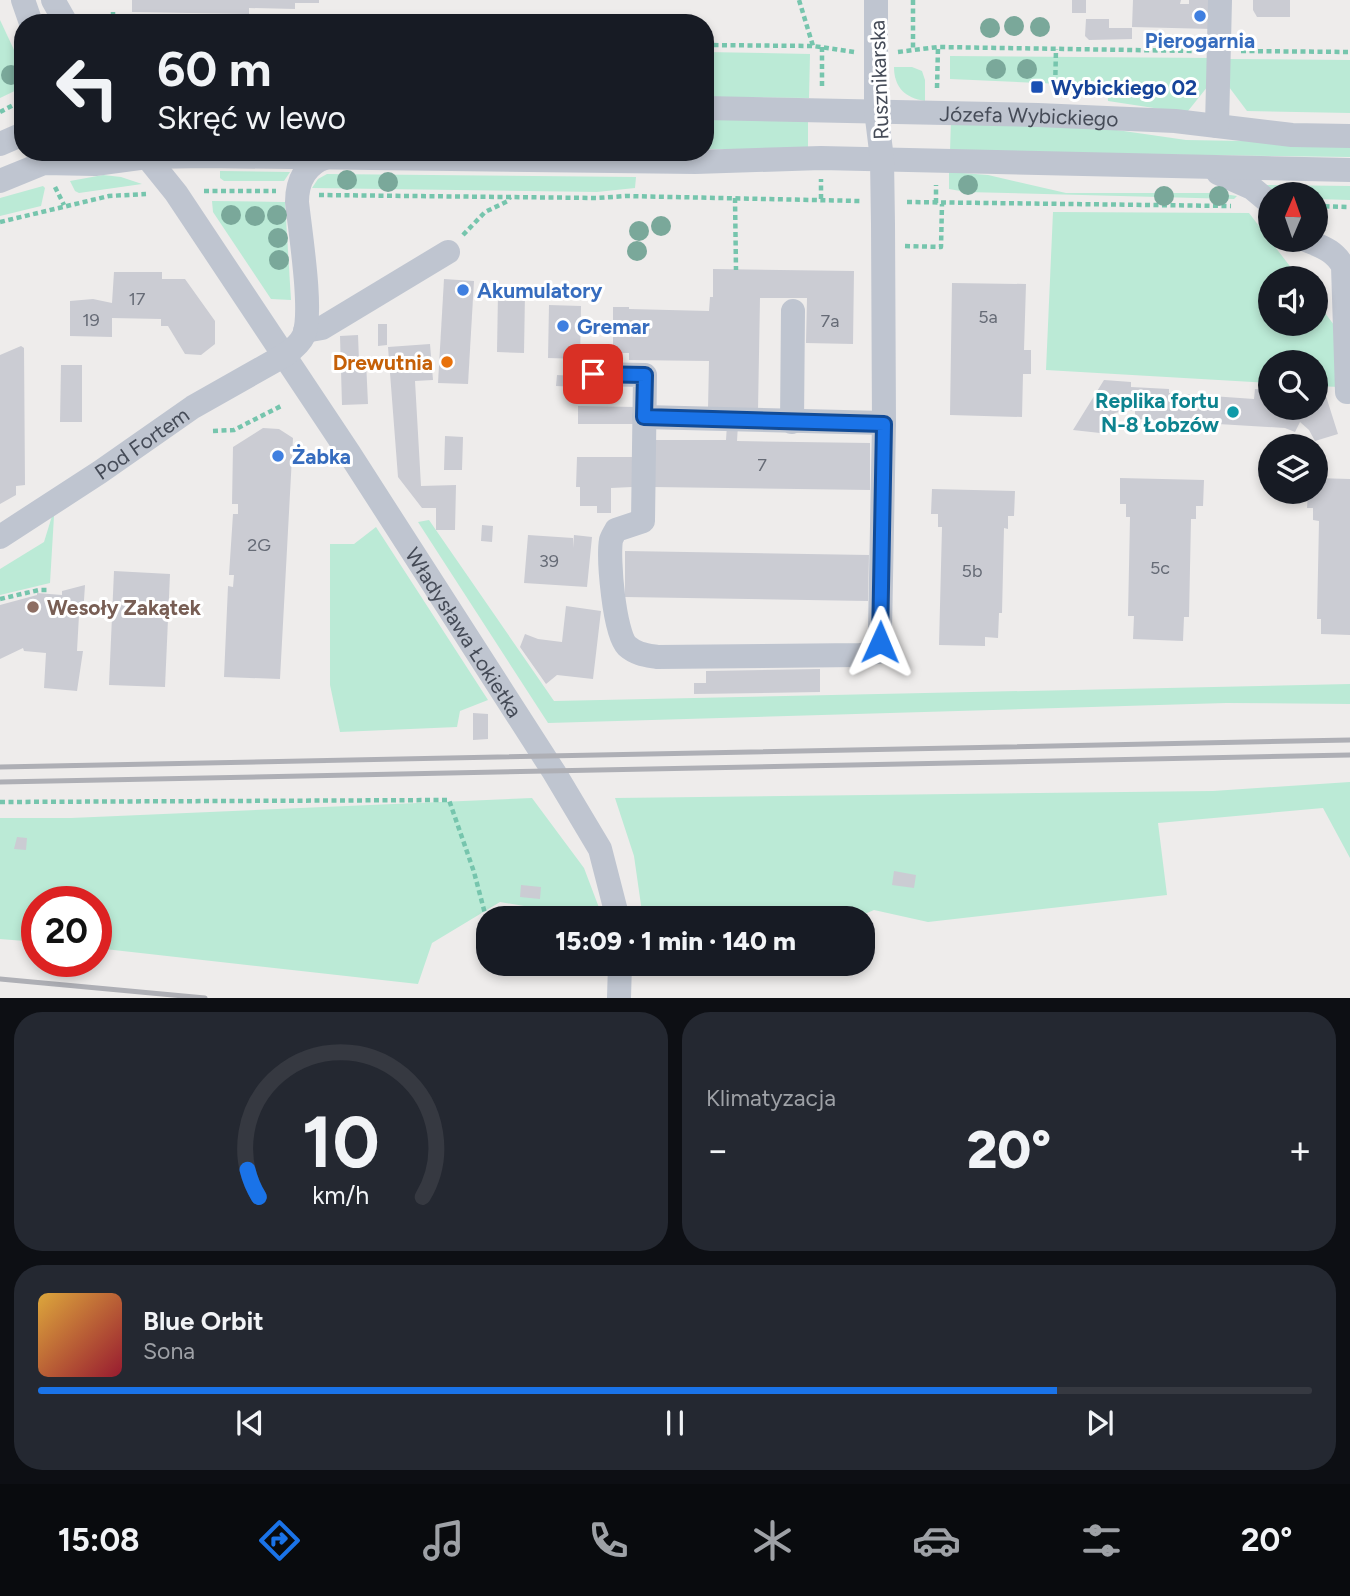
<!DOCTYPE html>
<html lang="pl">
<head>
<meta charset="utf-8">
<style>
	body { margin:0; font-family:Figtree,sans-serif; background:#242831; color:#f1f3f6; height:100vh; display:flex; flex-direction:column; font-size:26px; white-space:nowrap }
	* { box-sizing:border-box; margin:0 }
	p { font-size:23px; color:#9ea1a6 }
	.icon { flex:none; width:38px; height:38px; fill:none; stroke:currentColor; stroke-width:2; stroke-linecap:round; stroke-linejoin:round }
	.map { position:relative; height:998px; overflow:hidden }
	.drawer { display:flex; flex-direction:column; gap:14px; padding:14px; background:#0d0f14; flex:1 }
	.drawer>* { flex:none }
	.hud { position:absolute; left:14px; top:14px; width:700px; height:147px; border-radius:28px; box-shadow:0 4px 10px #0003; background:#171b24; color:#f1f3f6; overflow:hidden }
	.needle { width:46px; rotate:2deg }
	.controls { position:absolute; left:1258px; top:182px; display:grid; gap:14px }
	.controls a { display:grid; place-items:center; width:70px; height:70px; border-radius:50%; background:#171b24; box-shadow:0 4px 10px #0003; font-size:35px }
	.speed { position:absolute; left:21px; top:886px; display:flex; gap:14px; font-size:35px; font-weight:700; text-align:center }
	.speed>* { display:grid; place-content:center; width:91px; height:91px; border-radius:50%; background:#171b24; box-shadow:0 4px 10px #0003; line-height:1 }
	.speed .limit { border:10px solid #d22; background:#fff; color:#111 }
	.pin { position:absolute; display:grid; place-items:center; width:60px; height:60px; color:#fff; margin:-30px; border-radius:14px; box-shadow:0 4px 10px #0006 }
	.me { position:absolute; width:77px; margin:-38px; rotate:1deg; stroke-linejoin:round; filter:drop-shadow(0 0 5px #0008) }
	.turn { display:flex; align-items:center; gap:24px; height:147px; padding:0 28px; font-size:32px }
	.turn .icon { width:91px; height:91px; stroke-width:2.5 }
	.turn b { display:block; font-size:49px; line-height:60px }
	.big { font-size:52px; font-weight:800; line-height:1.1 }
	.drawer .tile { flex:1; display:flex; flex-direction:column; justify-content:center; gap:10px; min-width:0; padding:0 24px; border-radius:28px; background:#242831 }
	.drawer .dial { align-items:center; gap:0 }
	.dial svg { height:182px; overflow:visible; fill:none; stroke:#363941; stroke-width:7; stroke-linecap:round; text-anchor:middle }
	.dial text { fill:#f1f3f6; stroke:none }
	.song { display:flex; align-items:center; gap:21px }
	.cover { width:84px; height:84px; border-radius:10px; background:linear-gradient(135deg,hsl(40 70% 55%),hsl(350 70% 35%)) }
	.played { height:7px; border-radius:4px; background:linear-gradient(90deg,#1a73e8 80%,#363941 80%) }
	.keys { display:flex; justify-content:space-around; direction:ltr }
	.heat { display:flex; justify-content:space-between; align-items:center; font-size:38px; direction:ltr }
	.drawer .tiles { flex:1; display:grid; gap:14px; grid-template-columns:1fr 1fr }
	.tile:last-child { grid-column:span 2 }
	.trip { position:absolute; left:476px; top:906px; width:399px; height:70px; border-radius:28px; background:#171b24; box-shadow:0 4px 10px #0003; font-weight:800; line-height:70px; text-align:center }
	.menu { display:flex; height:112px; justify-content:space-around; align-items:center; background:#090b0e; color:#9ea1a6 }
	.menu .icon { width:49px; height:49px }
	.menu .active { color:#1a73e8 }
	.menu b { font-size:32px; color:#f1f3f6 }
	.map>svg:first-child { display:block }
	.green { fill:#bbead6 }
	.building { fill:#cbccd3 }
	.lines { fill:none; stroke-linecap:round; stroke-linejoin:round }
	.path { stroke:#76c5ad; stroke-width:4.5; stroke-dasharray:5 3.5; stroke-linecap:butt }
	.minor { stroke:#bfc5d0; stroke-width:24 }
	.rail { stroke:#aeafb5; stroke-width:5 }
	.tree { fill:#7aa89a }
	.route-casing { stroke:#114b97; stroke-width:18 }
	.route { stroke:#1a73e8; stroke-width:12 }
	.shop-dot { fill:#3f7fe0; stroke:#fff; stroke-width:2.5 }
	.transit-dot { fill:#1a4fb4; stroke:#fff; stroke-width:2.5 }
	.food-dot { fill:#e8710a; stroke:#fff; stroke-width:2.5 }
	.culture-dot { fill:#0f9aa8; stroke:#fff; stroke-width:2.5 }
	.education-dot { fill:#8d6e63; stroke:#fff; stroke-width:2.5 }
	.labels { text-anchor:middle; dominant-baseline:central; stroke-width:6; stroke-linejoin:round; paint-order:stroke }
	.number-label { font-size:18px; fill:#666b76 }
	.shop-label { font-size:21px; font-weight:bold; fill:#366cbe; stroke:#fff; text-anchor:start }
	.street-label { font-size:21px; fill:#454b57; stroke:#fff }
	.transit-label { font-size:21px; font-weight:bold; fill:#164399; stroke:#fff; text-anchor:start }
	.food-label { font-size:21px; font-weight:bold; fill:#c56008; stroke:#fff; text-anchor:end }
	.culture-label { font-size:21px; font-weight:bold; fill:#0d838f; stroke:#fff; text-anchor:end }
	.education-label { font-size:21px; font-weight:bold; fill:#785e54; stroke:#fff; text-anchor:start }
</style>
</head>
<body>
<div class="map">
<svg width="1350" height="998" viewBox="0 0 1350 998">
	<rect width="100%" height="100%" fill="#eeeceb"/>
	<g class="green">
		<polygon points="0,20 23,69 23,87 0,98"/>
		<polygon points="705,52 810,54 809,98 705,97"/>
		<polygon points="950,56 1211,58 1208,86 1188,111 1167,110 1108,101 1107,86 950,79"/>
		<polygon points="1228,59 1350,60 1350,113 1247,111 1229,87"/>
		<path d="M894,67H912L922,71L925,80V101C905,98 894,87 894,67Z"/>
		<polygon points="705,117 808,118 808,150 705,149"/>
		<polygon points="951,119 1089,126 1186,140 1350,143 1350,157 950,152"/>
		<polygon points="220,171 290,172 284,181 224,181 220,178"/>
		<polygon points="949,172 988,175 1066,193 1217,193 1237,196 1234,199 966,192 949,189"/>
		<polygon points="327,174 636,177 635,188 597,192 312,188 318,179"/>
		<polygon points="103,175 121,177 142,184 79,193 75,191 70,181"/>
		<polygon points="1262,185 1350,186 1350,200 1316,199 1316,194 1277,194"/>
		<polygon points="43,186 45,188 41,206 0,216 0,198"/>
		<polygon points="212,201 285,202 291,300 271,299 213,212"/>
		<polygon points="1053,212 1249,213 1299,278 1270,278 1270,324 1316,324 1316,301 1334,325 1340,387 1316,386 1316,362 1270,362 1270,383 1046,370"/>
		<polygon points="52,516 54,516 50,583 0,595 0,569 44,542"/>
		<polygon points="429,520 554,701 1350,684 1350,704 1226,703 548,723 418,522"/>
		<polygon points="376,527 488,700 460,711 457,727 340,732 330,685 330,544 354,544"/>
		<polygon points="1350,782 1350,858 1323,808 1158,823 1167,895 928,922 874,910 853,919 643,919 634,856 615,798 1213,791"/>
		<polygon points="532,798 584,868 601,913 595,918 500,902 432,943 418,984 96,948 96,901 37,901 37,942 0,939 0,818 71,818"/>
	</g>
	<g class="building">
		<polygon points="132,0 319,0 319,3 295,3 295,9 249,8 249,14 132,12"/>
		<rect x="1072" y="0" width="14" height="13"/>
		<polygon points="1133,0 1181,0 1180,4 1189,4 1189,0 1212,0 1212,29 1132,27"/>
		<polygon points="1253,0 1290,0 1290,17 1257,17 1253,10"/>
		<polygon points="1086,19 1109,19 1109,28 1132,28 1132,39 1089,40 1085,36"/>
		<polygon points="713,269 854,271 853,344 806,343 807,298 760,298 758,410 739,409 737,441 870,443 870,490 653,487 654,440 726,440 728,409 708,409 709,361 629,360 629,353 613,353 613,307 629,307 629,309 709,311 710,297 713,297"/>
		<polygon points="114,272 162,272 162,279 185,279 215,321 215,344 201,355 185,354 168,326 161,326 161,319 112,318 112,337 70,336 70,301 93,299 112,303"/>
		<polygon points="444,279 474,281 468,384 438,383"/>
		<polygon points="952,283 1026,284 1024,350 1031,350 1031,374 1023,374 1022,417 950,415"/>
		<polygon points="498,293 525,293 524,353 497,352"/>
		<polygon points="549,305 581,306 580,359 548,358"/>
		<polygon points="378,324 387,324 387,345 378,346"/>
		<polygon points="358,335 359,361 366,361 368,404 342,405 340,336"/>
		<polygon points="430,344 433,380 415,381 421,486 456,485 455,530 436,530 436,508 422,508 398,477 388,347"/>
		<polygon points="21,346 24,348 25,485 16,486 16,495 0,504 0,355"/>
		<polygon points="61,365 82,365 82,422 60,422"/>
		<polygon points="557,375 575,376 575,387 556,386"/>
		<polygon points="584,379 607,380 606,403 584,402"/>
		<polygon points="1104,380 1131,382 1131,387 1169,389 1169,393 1254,399 1255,389 1270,390 1270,408 1316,408 1316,393 1325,393 1338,434 1315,441 1309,430 1300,422 1295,432 1285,428 1135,419 1135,411 1129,410 1115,413 1108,417 1100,433 1073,430"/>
		<polygon points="578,406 636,407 636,424 578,424"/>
		<polygon points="263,428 279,429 293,438 280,679 224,677 228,586 233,587 234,575 229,575 233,514 238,514 238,504 232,504 233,447"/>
		<polygon points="445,436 463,437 462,470 444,470"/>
		<polygon points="577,457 632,457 632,487 611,488 611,513 597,513 597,506 580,506 580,487 576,487"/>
		<polygon points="1120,478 1204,480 1203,506 1196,506 1196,519 1191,519 1189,617 1184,617 1183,641 1133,639 1134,616 1128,616 1130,517 1126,517 1126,504 1120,504"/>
		<polygon points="1316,478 1350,479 1350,635 1321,634 1321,619 1317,619 1319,521 1313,520 1313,508 1307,508 1308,492 1316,492"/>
		<polygon points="932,489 1015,491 1014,516 1008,516 1008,529 1004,528 1002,613 999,613 998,638 985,637 985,646 939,645 942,527 938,527 938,514 931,514"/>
		<polygon points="482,525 493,526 492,542 481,541"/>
		<polygon points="528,535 573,538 573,548 574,535 592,537 587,587 524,583"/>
		<polygon points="625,551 869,555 868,601 625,597"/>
		<polygon points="114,571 170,574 165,687 109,685"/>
		<polygon points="85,585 83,615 79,615 77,651 83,651 77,691 44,688 46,653 24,651 23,648 0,659 0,605 37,595 37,593 62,595 62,591"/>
		<polygon points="566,606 601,611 593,679 557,675 546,684 520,647 525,634 538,639 562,642"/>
		<polygon points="820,669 820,692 694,694 694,683 706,683 706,671"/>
		<polygon points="473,713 488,714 488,739 473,740"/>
		<polygon points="17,837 27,838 26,850 14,849"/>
		<polygon points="894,871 916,875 914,888 892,885"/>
		<polygon points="521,885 541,887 540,899 520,897"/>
	</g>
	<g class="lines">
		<g class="path">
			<polyline points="799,0 813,46"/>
			<polyline points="913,0 913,50"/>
			<polyline points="113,23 113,12"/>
			<polyline points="705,45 813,46 854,52"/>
			<polyline points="1241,51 1350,52"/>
			<polyline points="898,52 938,47 1197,51"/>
			<polyline points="822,86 822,47"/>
			<polyline points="937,88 938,47"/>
			<polyline points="1055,92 1056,49"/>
			<polyline points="0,112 23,100"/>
			<polyline points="55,187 64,205"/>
			<polyline points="204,191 276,191"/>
			<polyline points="319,195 597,198 626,196 860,201"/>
			<polyline points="735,198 736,270"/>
			<polyline points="821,199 821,179"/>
			<polyline points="907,202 1231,206"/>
			<polyline points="936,203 936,185"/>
			<polyline points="1316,206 1350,207"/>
			<polyline points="0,222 109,196 146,194"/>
			<polyline points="463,235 485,212 508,201 510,197"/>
			<polyline points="905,246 941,247 942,204"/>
			<polyline points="213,431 234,430 283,405"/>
			<polyline points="0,599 39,590 47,590"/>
			<polyline points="0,802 449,800 474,872 488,925"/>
		</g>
		<g class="minor">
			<polyline points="23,0 31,23"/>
			<polyline points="53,0 66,23"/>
			<path id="s1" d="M705,108L1038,115L1175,121L1292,135L1350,136"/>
			<polyline points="1217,126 1220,0"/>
			<polyline points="0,144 23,134"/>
			<path id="s2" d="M138,154L147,157L176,193L349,453L554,772L600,849L618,919"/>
			<polyline points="1218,173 1252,188 1270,203"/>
			<polyline points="0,181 44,163 95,164 147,157 205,156 695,162 821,158 1350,170"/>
			<path d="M1306,240C1322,247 1334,250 1343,266L1347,392"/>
			<polyline points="305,331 322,328 448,252"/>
			<path d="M593,374L645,375L643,521L616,530C615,532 612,537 611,540C608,558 614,633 627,646C636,654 646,655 657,657L860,655L878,652L880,630L884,423L883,224L882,159L876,110V0"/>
			<polyline points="644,417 884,423"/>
			<polyline points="792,422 793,311"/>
			<path id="s3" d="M0,537L100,472L193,407L285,355C292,350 300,344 304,335C313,311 300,231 297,202C297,181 305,164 327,157"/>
			<polyline points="619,998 620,964"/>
		</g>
		<g class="rail">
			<polyline points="0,767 1350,740"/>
			<polyline points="0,782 1350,755"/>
			<polyline points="0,979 205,998"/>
		</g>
	</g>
	<g class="tree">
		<circle cx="1014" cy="26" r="10"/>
		<circle cx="1040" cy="27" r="10"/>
		<circle cx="990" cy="28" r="10"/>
		<circle cx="996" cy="69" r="10"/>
		<circle cx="1027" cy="69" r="10"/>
		<circle cx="11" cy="75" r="10"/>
		<circle cx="347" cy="180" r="10"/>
		<circle cx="388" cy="182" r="10"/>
		<circle cx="968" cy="185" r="10"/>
		<circle cx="1164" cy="196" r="10"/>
		<circle cx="1219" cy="196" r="10"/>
		<circle cx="231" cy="215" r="10"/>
		<circle cx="277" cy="215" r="10"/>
		<circle cx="255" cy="216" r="10"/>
		<circle cx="661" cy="226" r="10"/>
		<circle cx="639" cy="231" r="10"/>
		<circle cx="278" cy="238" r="10"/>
		<circle cx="637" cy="251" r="10"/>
		<circle cx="279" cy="260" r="10"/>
	</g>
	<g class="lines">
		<defs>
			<polyline id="route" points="593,374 645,375 644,417 884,424 880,642"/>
		</defs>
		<use href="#route" class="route-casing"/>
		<use href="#route" class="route"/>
	</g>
	<g class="shop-dot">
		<circle cx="1200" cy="16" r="7"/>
		<circle cx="463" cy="290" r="7"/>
		<circle cx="563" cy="326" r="7"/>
		<circle cx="278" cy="456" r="7"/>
	</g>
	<rect class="transit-dot" x="1030" y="80" width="14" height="14" rx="3.5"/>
	<circle class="food-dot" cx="447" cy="362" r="7"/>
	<circle class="culture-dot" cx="1233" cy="412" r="7"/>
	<circle class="education-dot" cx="33" cy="607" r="7"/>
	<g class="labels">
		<g class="number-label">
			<text x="137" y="299">17</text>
			<text x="988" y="317">5a</text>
			<text x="91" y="320">19</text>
			<text x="830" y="321">7a</text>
			<text x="762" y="465">7</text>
			<text x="259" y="545">2G</text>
			<text x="549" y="561">39</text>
			<text x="1160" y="568">5c</text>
			<text x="972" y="571">5b</text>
		</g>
		<g class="shop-label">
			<text x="1200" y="40" text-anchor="middle">Pierogarnia</text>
			<text x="477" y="290">Akumulatory</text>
			<text x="577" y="326">Gremar</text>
			<text x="292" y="456">Żabka</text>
		</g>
		<g class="street-label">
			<text transform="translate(879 80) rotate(-92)">Rusznikarska</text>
			<text stroke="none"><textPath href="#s1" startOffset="324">Józefa Wybickiego</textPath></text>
			<text stroke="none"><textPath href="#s3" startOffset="170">Pod Fortem</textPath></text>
			<text stroke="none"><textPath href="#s2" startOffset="581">Władysława Łokietka</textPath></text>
		</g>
		<g class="transit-label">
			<text x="1051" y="87">Wybickiego 02</text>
		</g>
		<g class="food-label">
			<text x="433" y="362">Drewutnia</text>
		</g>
		<g class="culture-label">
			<text x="1219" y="400">Replika fortu<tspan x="1219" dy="24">N-8 Łobzów</tspan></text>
		</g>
		<g class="education-label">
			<text x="47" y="607">Wesoły Zakątek</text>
		</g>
	</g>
</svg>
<div class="controls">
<a><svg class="needle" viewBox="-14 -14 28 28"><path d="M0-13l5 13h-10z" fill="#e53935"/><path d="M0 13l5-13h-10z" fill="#9ea1a6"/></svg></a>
<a><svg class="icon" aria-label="sound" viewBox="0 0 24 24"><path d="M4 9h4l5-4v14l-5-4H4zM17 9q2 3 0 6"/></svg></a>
<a><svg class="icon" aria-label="search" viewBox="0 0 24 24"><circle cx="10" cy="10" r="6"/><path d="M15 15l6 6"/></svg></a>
<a><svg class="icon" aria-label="layers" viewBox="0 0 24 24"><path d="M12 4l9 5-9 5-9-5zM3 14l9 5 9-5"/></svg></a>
</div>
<div class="speed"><div class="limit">20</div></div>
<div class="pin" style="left:593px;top:374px;background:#d93025"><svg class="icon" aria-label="arrive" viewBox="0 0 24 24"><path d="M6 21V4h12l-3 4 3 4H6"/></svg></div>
<svg class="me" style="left:880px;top:642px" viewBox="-20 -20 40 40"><path d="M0-17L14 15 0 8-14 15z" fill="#1a73e8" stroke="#fff" stroke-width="4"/></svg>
<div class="trip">15:09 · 1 min · 140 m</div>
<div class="hud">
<div class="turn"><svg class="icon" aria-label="left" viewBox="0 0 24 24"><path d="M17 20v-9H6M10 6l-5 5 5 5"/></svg><div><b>60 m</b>Skręć w lewo</div></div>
</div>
</div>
<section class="drawer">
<div class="tiles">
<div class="tile dial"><svg viewBox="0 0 100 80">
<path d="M14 69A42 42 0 1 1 86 69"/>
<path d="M14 69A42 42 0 0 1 9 57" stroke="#1a73e8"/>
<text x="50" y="56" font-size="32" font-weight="700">10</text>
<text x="50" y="72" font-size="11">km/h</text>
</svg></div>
<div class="tile"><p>Klimatyzacja</p>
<div class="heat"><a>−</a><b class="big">20°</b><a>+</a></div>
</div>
<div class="tile">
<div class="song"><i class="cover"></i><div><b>Blue Orbit</b><p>Sona</p></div></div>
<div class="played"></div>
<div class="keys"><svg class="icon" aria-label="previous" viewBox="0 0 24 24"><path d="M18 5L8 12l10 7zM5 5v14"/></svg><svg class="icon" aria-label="pause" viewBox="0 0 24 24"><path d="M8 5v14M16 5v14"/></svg><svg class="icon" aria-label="next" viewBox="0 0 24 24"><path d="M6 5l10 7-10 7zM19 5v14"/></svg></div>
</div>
</div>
</section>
<nav class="menu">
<b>15:08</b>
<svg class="icon active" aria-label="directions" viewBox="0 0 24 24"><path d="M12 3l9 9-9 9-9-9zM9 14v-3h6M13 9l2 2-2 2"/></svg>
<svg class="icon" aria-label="music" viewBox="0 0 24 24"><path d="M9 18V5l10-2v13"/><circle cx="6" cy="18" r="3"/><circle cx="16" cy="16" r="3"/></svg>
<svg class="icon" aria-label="phone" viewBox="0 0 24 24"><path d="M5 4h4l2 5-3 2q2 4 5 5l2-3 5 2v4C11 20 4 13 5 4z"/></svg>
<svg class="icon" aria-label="climate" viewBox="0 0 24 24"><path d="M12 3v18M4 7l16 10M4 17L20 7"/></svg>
<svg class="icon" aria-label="car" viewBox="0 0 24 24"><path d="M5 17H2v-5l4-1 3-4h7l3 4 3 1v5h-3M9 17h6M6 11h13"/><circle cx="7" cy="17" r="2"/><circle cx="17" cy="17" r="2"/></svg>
<svg class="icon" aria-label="filters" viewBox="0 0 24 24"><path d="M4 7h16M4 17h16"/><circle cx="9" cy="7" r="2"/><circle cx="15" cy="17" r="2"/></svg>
<b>20°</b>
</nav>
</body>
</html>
